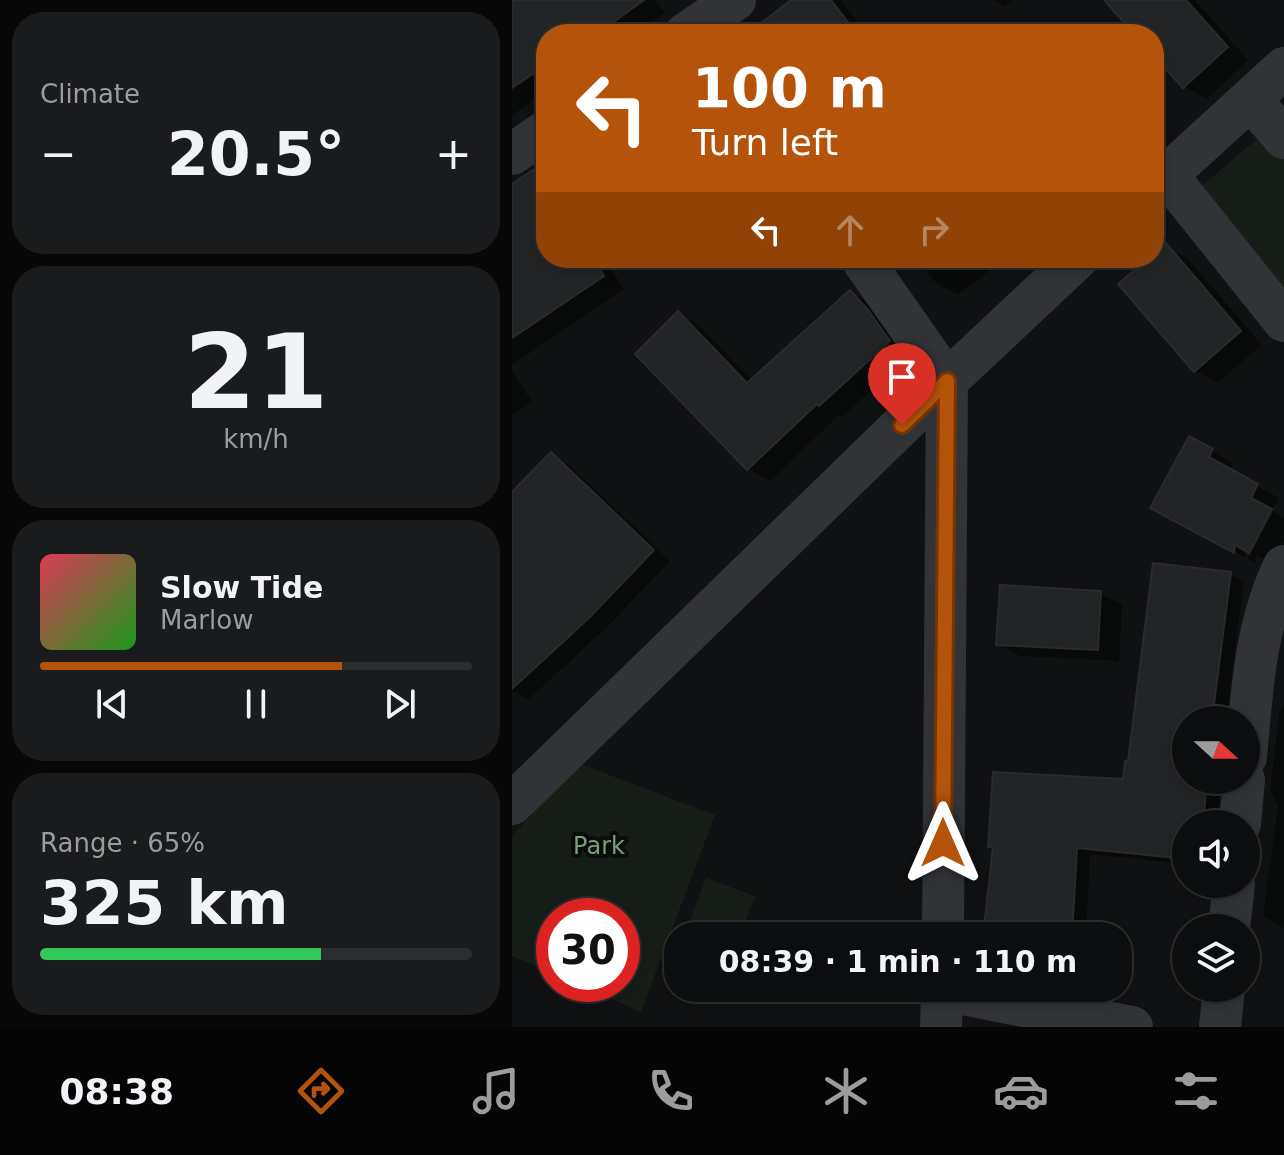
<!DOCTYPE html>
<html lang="en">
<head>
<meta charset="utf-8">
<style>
	body { margin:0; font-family:"DejaVu Sans",sans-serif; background:#1a1b1c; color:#f1f3f6; height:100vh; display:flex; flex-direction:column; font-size:30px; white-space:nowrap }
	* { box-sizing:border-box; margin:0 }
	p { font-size:26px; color:#9a9c9e }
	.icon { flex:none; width:44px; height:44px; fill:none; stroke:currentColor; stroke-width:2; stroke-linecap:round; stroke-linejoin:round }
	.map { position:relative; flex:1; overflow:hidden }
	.panel { display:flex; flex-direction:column; gap:12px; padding:12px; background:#070708; width:512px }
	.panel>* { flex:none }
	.guide { position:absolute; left:24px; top:24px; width:628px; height:244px; border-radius:32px; box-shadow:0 4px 12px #0003,0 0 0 2px #2c2d2e; background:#b45309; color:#fff; overflow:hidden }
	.needle { width:52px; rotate:111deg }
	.fabs { position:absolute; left:660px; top:706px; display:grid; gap:16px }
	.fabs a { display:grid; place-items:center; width:88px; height:88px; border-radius:50%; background:#0c0d0e; box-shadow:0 4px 12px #0003,0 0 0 2px #2c2d2e; font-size:40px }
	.speed { position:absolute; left:24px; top:898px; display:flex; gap:16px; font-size:40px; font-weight:700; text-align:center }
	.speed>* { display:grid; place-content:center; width:104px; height:104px; border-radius:50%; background:#0c0d0e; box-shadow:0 4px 12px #0003,0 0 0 2px #2c2d2e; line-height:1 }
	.speed .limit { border:12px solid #d22; background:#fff; color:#111 }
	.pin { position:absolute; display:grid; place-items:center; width:68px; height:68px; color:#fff; margin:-82px -34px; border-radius:50% 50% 50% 0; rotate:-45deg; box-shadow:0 0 8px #0007 }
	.pin .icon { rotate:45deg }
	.me { position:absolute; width:88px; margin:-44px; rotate:0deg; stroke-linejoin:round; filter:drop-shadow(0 0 6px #0008) }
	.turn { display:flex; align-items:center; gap:28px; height:168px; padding:0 24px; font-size:36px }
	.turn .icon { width:104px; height:104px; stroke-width:2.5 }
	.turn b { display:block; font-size:56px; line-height:68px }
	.lanes { display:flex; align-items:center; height:76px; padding:0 24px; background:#0003; justify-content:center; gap:40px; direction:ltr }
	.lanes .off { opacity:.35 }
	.big { font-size:60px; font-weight:800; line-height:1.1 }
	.panel .tile { flex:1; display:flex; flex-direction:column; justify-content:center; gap:12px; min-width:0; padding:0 28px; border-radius:32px; background:#1a1b1c }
	.panel .dial { align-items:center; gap:0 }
	.dial b { font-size:104px; line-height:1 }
	.song { display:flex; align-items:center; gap:24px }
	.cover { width:96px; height:96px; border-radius:12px; background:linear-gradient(135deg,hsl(350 70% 55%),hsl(120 70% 35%)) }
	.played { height:8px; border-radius:4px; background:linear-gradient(90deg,#b45309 70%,#2c2d2e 70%) }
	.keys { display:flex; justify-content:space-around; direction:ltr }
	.heat { display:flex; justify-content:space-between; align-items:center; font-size:44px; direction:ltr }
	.charge { height:12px; border-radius:6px; background:linear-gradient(90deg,#34c759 65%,#2c2d2e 0) }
	.trip { position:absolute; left:152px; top:922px; width:468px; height:80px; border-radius:32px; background:#0c0d0e; box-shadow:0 4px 12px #0003,0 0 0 2px #2c2d2e; font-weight:800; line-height:80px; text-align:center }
	.menu { display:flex; height:128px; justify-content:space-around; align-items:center; background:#050506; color:#9a9c9e }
	.menu .icon { width:56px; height:56px }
	.menu .active { color:#b45309 }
	.menu b { font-size:36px; color:#f1f3f6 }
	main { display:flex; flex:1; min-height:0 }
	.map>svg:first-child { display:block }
	.green { fill:#171d17 }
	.shadow { fill:#0007 }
	.building { fill:#232426; stroke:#2a2b2e; stroke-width:2 }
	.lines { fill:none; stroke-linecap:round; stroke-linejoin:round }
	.minor { stroke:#323337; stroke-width:42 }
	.route-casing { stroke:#753606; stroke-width:20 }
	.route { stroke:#b45309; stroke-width:14 }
	.labels { text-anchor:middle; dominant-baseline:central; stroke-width:8; stroke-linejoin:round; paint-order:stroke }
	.park-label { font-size:24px; fill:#799f78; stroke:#0c0c0d }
</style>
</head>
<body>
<main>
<section class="panel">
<div class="tile"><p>Climate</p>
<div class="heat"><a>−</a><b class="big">20.5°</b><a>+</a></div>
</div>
<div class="tile dial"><b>21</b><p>km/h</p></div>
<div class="tile">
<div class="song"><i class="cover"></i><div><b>Slow Tide</b><p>Marlow</p></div></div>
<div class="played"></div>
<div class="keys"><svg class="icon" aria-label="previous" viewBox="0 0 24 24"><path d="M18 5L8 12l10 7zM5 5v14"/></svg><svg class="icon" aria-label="pause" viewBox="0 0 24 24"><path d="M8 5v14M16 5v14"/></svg><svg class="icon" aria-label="next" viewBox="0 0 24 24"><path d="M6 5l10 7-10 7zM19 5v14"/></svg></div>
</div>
<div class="tile"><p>Range · 65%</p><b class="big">325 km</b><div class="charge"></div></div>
</section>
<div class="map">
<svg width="772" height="1027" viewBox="0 0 772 1027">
	<rect width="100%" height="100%" fill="#101112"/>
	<g class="green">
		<polygon points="751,134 772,158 772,288 687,188"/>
		<polygon points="66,763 203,815 129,1012 65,984 110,984 110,916 42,916 42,974 0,956 0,836"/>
		<polygon points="194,878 243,896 228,936 172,936"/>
	</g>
	<g class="shadow">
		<polygon points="0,0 143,0 153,13 123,34 34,34 34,92 0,115"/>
		<polygon points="282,0 329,0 355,34 239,34"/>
		<polygon points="482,0 503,0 493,7"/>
		<polygon points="595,0 683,0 736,60 694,99 672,86 642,53 642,34 625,34"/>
		<polygon points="21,172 34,180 34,258 92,258 112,289 0,365 0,187"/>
		<polygon points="654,246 675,258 750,345 705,383 683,370 639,258 642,258 642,256"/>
		<polygon points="405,258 493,258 446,295 424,283"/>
		<polygon points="338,292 360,305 399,355 330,417 327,415 258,481 237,469 126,354 166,314 188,326 241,381"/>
		<polygon points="0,371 20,402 0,415"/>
		<polygon points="677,438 721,463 718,470 767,498 761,508 759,508 732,557 662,519"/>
		<polygon points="39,454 56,464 158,561 96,626 16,700 0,690 0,495"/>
		<polygon points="761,512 772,518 772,540 759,563 744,555 743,563 736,559"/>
		<polygon points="718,574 732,582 714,720 674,720 674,780 709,780 705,824 674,824 674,864 578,854 574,936 473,936 483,849 478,846 613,781"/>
		<polygon points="588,593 610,605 607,661 508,656 487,644"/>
		<polygon points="772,706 772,928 751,916 766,805 758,791 767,712"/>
	</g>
	<g class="building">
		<polygon points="0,0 132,0 85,34 34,34 34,65 0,88"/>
		<polygon points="279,0 319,0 345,34 235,34"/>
		<polygon points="592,0 674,0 716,47 671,88 642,56 642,34 622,34"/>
		<polygon points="21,170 34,189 34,258 80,258 92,276 0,338 0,184"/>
		<polygon points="654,243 729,331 682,372 606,284 636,258 642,258 642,253"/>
		<polygon points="338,290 356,310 378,341 307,406 305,404 235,470 123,354 166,311 235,383"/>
		<polygon points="677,436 701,449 697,457 746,484 739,498 760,509 737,553 723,545 722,553 638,508"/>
		<polygon points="39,452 142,550 78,617 0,689 0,492"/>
		<polygon points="641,563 719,572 700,720 674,717 674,780 695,780 691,824 674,824 674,859 565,848 560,936 471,936 481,847 476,847 481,772 611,779 613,761 616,761"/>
		<polygon points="488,585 589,591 586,650 484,645"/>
	</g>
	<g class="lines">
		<g class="minor">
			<polyline points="173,34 223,0"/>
			<polyline points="739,100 772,138"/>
			<polyline points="0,154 34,131"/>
			<polyline points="655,175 772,321"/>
			<polyline points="642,187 772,68"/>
			<polyline points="349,258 435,381 431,936"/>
			<path d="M734,757C740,691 743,626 772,566"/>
			<polyline points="0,804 435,381 566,258"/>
			<polyline points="728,824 732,780"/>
			<polyline points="717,928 722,884"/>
			<polyline points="430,990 620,1027"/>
			<polyline points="429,1027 430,988"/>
			<polyline points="708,1027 712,988"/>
		</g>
	</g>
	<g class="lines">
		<defs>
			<polyline id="route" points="390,425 435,381 431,843"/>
		</defs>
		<use href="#route" class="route-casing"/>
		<use href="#route" class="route"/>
	</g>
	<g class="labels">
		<g class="park-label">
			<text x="87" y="846">Park</text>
		</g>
	</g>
</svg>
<div class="fabs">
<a><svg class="needle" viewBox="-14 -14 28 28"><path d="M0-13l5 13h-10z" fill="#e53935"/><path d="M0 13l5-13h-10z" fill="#9a9c9e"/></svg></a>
<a><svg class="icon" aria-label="sound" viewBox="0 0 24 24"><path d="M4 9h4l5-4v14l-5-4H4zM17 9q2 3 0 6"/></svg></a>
<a><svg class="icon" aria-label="layers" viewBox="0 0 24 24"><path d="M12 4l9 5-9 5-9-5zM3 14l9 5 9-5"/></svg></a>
</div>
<div class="speed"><div class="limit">30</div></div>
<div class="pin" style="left:390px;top:425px;background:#d93025"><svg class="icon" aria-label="arrive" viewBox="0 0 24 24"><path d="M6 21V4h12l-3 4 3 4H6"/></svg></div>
<svg class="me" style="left:431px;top:843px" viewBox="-20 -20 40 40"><path d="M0-17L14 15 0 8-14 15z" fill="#b45309" stroke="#fff" stroke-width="4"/></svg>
<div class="trip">08:39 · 1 min · 110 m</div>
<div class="guide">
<div class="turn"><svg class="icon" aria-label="left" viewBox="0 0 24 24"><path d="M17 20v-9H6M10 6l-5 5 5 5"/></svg><div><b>100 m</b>Turn left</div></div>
<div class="lanes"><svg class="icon" aria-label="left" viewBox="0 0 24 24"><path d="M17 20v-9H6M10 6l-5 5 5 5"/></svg><svg class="icon off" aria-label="ahead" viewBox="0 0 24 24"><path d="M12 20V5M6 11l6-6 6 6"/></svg><svg class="icon off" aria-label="right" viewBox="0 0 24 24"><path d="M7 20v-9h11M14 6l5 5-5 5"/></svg></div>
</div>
</div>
</main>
<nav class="menu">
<b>08:38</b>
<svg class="icon active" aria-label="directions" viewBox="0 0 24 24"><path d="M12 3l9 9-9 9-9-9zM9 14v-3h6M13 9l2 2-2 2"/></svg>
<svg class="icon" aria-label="music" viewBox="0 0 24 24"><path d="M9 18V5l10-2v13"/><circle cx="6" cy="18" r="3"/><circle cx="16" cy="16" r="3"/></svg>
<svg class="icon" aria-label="phone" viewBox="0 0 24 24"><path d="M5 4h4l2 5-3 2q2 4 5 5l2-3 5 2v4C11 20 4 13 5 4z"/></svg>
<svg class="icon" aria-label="climate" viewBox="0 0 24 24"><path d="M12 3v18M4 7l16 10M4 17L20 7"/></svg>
<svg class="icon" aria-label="car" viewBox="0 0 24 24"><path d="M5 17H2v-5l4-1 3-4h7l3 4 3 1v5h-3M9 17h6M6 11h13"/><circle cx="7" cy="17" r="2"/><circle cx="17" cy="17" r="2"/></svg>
<svg class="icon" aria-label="filters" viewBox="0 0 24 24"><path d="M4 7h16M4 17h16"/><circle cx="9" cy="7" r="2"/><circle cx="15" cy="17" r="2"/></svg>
</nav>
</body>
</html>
